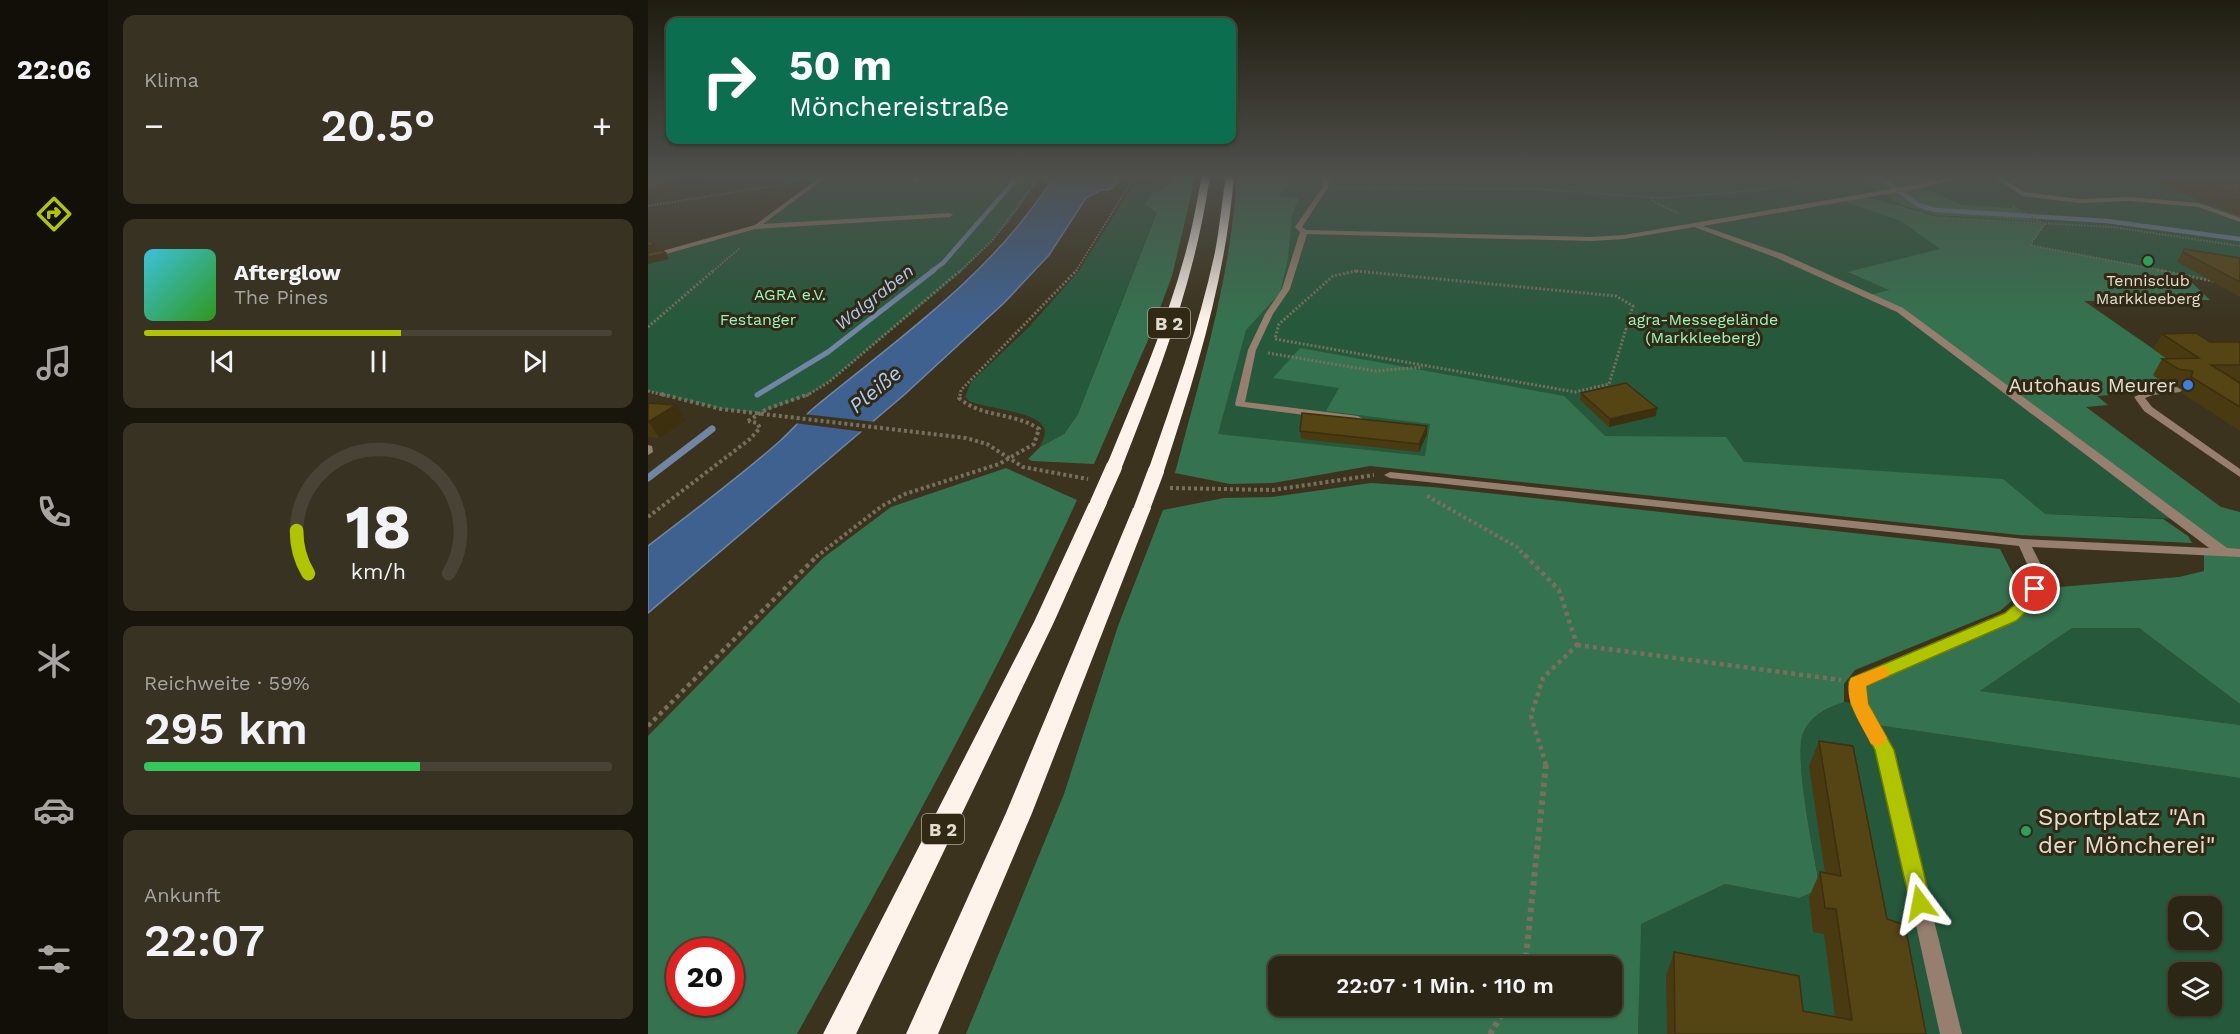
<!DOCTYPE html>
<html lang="de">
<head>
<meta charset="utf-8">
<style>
	body { margin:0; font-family:"Work Sans",sans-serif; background:#383223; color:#f1f3f6; height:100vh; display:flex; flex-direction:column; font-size:22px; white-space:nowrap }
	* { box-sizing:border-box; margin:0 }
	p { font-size:20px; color:#a6a5a1 }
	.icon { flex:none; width:33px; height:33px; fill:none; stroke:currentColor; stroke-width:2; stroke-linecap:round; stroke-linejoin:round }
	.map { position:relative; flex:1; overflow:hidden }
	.sheet { display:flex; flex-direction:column; gap:15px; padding:15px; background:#18150c; width:540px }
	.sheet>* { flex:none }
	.guide { position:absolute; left:18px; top:18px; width:570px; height:126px; border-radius:12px; box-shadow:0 2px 4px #0004,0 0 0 2px #484335; background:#0b6e4f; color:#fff; overflow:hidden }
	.controls { position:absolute; left:1520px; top:896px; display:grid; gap:12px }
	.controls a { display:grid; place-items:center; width:54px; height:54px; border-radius:12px; background:#2c2616; box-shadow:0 2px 4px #0004,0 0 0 2px #484335; font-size:30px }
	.speed { position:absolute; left:18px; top:938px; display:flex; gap:12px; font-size:30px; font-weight:700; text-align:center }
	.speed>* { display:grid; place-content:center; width:78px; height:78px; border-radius:50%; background:#2c2616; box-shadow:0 2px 4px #0004,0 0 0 2px #484335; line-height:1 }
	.speed .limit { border:9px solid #d22; background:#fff; color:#111 }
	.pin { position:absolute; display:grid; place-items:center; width:51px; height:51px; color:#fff; margin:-26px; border:3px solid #fff; border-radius:50%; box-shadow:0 2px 6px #0007 }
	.me { position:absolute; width:66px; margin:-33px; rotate:347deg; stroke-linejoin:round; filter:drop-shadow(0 0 4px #0008) }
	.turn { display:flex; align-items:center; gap:21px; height:126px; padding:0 24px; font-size:27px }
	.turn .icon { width:78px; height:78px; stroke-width:2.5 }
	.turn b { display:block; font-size:42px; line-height:51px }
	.big { font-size:45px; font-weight:600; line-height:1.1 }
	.sheet .card { flex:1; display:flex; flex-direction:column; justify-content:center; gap:9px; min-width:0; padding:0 21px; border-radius:12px; background:#383223 }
	.sheet .dial { align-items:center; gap:0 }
	.dial svg { height:156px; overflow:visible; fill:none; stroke:#484335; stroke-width:7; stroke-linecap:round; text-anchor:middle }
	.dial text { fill:#f1f3f6; stroke:none }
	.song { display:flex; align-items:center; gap:18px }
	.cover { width:72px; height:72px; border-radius:9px; background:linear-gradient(135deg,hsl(190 70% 55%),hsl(110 70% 35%)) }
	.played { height:6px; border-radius:3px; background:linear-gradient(90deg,#b0c500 55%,#484335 55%) }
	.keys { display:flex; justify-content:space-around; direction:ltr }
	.heat { display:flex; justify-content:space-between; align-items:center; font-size:33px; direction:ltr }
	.charge { height:9px; border-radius:4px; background:linear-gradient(90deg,#34c759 59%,#484335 0) }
	.trip { position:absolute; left:620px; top:956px; width:354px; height:60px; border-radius:12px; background:#2c2616; box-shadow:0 2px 4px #0004,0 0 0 2px #484335; font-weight:600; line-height:60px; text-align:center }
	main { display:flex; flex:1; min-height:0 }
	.dock { display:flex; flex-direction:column; width:108px; justify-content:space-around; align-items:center; background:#120f09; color:#a6a5a1 }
	.dock .icon { width:42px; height:42px }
	.dock .current { color:#b0c500 }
	.dock b { font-size:27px; color:#f1f3f6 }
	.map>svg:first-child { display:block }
	.green { fill:#26593c; fill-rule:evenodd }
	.forest { fill:#35724f; fill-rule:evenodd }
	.water { fill:#3f6190; stroke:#7086a4; stroke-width:1.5 }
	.pier { fill:#3b331e }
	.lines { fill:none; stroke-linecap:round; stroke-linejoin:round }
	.stream-far2 { stroke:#7086a4; stroke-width:4.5 }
	.stream-far1 { stroke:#7086a4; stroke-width:5 }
	.stream { stroke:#7086a4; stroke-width:7 }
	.path-far4 { stroke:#77705e; stroke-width:2; stroke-dasharray:1.5 1.5; stroke-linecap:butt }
	.path-far3 { stroke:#77705e; stroke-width:3; stroke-dasharray:2 2; stroke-linecap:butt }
	.path-far2 { stroke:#77705e; stroke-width:4; stroke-dasharray:3 3; stroke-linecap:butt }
	.path-far1 { stroke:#77705e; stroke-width:4.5; stroke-dasharray:4 4; stroke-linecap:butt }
	.path { stroke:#77705e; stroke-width:6; stroke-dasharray:4.5 4.5; stroke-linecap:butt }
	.lane { fill:#967f6e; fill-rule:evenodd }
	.highway { fill:#fef3ea; fill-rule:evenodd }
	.highway-bridge { stroke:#fef3ea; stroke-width:16 }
	.wall { fill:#493a11 }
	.shaded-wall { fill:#3c300e }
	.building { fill:#554414; stroke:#3c300e; stroke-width:1.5 }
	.route { fill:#b0c500; stroke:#728000; stroke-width:1.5 }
	.slow { fill:#f59e0b }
	.leisure-dot { fill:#2e9e5b; stroke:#312914; stroke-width:2 }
	.shop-dot { fill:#3f7fe0; stroke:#312914; stroke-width:2 }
	.labels { text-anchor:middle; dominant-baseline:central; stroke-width:6; stroke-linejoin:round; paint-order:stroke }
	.far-poi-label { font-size:16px; fill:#e3ddd1; stroke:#312914 }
	.far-park-label { font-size:16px; fill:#9bf4be; stroke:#312914 }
	.far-water-label { font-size:18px; font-style:italic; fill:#accbf5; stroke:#312914 }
	.shield { fill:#312914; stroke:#aea798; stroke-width:1.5 }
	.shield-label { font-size:18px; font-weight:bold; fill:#e3ddd1 }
	.poi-label { font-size:20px; fill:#e3ddd1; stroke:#312914; text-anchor:end }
	.water-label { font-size:21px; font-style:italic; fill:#accbf5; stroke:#312914 }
	.near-poi-label { font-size:24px; fill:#e3ddd1; stroke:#312914; text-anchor:start }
</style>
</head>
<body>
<main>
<nav class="dock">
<b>22:06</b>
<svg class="icon current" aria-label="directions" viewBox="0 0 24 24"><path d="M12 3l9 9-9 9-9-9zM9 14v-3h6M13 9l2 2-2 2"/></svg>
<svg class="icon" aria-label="music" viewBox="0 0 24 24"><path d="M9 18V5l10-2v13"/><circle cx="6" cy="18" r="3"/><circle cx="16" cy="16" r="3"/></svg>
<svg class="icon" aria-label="phone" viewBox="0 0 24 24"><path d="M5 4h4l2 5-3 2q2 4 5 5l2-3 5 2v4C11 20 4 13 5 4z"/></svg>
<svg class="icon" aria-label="climate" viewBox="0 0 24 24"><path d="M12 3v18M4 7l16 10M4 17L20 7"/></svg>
<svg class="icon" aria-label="car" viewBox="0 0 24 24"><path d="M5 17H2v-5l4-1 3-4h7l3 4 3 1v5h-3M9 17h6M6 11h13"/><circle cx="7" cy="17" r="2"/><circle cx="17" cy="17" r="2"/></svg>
<svg class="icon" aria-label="filters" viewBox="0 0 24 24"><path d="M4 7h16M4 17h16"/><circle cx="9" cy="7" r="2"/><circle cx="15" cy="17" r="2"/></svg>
</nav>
<section class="sheet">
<div class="card"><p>Klima</p>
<div class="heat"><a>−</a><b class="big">20.5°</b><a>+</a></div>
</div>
<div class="card">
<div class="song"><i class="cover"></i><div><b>Afterglow</b><p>The Pines</p></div></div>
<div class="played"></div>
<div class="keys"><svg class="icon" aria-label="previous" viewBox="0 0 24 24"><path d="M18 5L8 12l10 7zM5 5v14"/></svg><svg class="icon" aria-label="pause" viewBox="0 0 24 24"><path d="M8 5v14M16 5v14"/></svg><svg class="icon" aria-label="next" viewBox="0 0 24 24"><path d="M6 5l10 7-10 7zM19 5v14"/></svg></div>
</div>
<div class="card dial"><svg viewBox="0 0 100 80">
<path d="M14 69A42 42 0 1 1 86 69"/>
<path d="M14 69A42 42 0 0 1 8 47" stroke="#b0c500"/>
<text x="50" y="56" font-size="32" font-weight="700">18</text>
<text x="50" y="72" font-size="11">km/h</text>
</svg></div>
<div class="card"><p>Reichweite · 59%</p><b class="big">295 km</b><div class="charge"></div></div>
<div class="card"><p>Ankunft</p><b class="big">22:07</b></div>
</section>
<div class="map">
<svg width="1592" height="1034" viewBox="0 0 1592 1034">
	<rect width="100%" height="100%" fill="#3b331e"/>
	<g class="green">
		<polygon points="149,175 393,175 362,221 318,268 181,382 160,395 112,413 73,409 0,391 0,257 107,227 170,180 137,183"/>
		<path d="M589,175H1592V287L1302,230L1293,249L1200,273L1242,290L1219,296L1252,310L1530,519L1397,514L777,456L538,431C562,346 584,263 589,175Z"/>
		<path d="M524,181L516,188L502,194L497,205L509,211L430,414L416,434L392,447C394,441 399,434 396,428C389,411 339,409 321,401L317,397L323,382L379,329L430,272L485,185Z"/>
		<polygon points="1424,628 1491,628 1592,704 1592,725 1332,691"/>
		<path d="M1196,702L1212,704L1222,724L1592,778V1034H990L992,924L1077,884L1151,898L1172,889C1167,859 1144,753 1156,731C1165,714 1180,708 1196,702ZM1530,906H1563V939H1530ZM1530,972H1563V1005H1530Z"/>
	</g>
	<g class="forest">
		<polygon points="528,175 548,175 524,276 500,340 446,464 384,461 380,459 392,447 416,434 430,414 509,212 497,205 502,194 516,188"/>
		<path d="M589,175H638L640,185L631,196L651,198L644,214L640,259L632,293L598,330L570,434L777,456L782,424L678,411L691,388L625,378L652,348L916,396L957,436L1078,437L1096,462L1355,479L1397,514L1515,519L1540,536L1544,543L1371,535L722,466L625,483L582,484L527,473C553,374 583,278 589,175Z"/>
		<polygon points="1206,175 1321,175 1274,186 1314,205 1365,208 1387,221 1288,215 1254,205"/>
		<polygon points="1213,195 1286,217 1397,224 1382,245 1535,274 1562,300 1436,301 1540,373 1506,376 1514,381 1460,384 1474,394 1449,396 1460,405 1438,407 1573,507 1592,512 1592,704 1491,628 1424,628 1332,691 1592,725 1592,778 1222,724 1209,682 1362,617 1387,589 1531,577 1556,571 1556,551 1573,552 1252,310 1218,296 1241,290 1199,272 1292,249 1253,221 1189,199"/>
		<path d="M358,468L429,500C345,683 247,858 149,1034H0V736L175,558L243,507ZM32,951H82V1002H32Z"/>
		<path d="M723,483L784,487L1352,549L1374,592L1352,611L1207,670L1196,684V702C1179,708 1165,714 1156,731C1144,753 1167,859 1172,889L1151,898L1077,884L993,924L990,1034H318L416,794L470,626L515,510L576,498L624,497ZM630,966H963V1005H630Z"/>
	</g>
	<path class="water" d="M398,175L476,177L461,190H453L438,198L401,255L357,302L256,395L0,613V546C44,512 90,478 132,441C144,430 155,417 168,406C251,338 341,276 401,184L395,178Z"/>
	<polygon class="pier" points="155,414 228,422 217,432 146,423"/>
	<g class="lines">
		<g class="stream-far2">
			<polyline points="1229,175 1270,205 1288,210 1459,221 1592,239"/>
			<polyline points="519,177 540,175"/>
			<polyline points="284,271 295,263 369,178 384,176"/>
		</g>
		<polyline class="stream-far1" points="109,395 180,352 286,270"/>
		<polyline class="stream" points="0,478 64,429"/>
		<g class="path-far4">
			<polyline points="499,179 520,178"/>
			<polyline points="690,188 889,189 1012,198 1103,191 1190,175 1210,182"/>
			<polyline points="1004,197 1006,202 1030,213"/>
			<polyline points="0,206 144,183"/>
			<polyline points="1249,206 1286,217 1464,227 1592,246"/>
			<polyline points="1365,207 1393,222"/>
			<polyline points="1397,224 1382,245 1517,271"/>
			<polyline points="65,271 92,248"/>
			<polyline points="312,271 344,241 393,175"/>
			<polyline points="428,271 482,184 507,175"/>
			<polyline points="706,271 713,271"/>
		</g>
		<g class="path-far3">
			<polyline points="1509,270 1565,281"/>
			<polygon points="708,271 968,296 985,306 961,384 927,392 627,339 631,324 685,276"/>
			<polyline points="0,327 66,270"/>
			<polyline points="620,353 727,371 775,367"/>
			<polyline points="0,391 19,396"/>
			<polyline points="158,396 181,382 313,270"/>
			<polyline points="312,396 313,390 429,270"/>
		</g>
		<g class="path-far2">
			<polyline points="13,394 73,409 318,438 339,444 375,467 440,479"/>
			<polyline points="100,421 119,409 161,394"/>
			<polyline points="522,488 625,490 726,475"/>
			<polyline points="779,496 869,547 878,557"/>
			<polyline points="0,517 102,439 112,428 109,423 100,421"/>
			<path d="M168,557L234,506L257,494L351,464L386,444L391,429C366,412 334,418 311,398L312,394"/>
		</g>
		<g class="path-far1">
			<polyline points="877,555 911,590 929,645"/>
			<polyline points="929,645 1193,680"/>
			<polyline points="0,726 170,555"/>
			<polyline points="898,765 883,716 895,678 929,645"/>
		</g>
		<g class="path">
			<polyline points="877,966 898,764"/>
			<polyline points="842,1034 860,1005"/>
		</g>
		<g class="lane">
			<polygon points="175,175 181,175 115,224 302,213 305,215 302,217 107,229 0,259 0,255 107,225"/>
			<polygon points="272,175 278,175 269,183 265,183 265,181"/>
			<path d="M676,175H682L680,188L654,227L658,230L943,237L976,235L1273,184L1314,175H1324L1273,188L1055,226L1135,254L1255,308L1579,548L1592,549V557L1384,547L1397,573L1393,597L1367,620L1217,685L1220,704L1244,750L1314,1034H1292C1271,941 1252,846 1229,754C1224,733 1192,699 1204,678L1357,614L1380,595L1383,573L1371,546L742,478L736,475L742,472L1376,539L1561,548L1249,312L1129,258L1046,227L976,239L943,241L659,234L642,289L625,314L608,350L597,402L710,416L715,419L710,422L588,406L587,404L600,350L617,314L634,289L652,232L647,227L674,188Z"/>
			<polygon points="1343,175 1350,175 1376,192 1432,199 1482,197 1551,203 1592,218 1592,222 1550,207 1482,201 1432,203 1374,196"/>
			<path d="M1479,175H1504C1498,178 1485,178 1479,175Z"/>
			<polygon points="1529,387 1534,390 1532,392 1505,395 1497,398 1504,407 1592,469 1592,477 1496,411 1486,397 1503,389"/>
			<polygon points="0,445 4,446 5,452 0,455"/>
		</g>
		<g class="highway">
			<path d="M554,175H562C548,277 512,371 474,467L472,471H460L458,467C487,396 518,326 538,251C545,226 549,200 554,175Z"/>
			<path d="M578,175H586C578,278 548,373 516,471L508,476L500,471C525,399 551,327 567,252C572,226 574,200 578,175Z"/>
			<polygon points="450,498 459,503 406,622 208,1034 175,1034 386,622 441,503"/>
			<polygon points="494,503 503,508 384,813 290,1034 258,1034 358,813 485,508"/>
		</g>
		<g class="highway-bridge">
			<polyline points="450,503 466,467"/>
			<polyline points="494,508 508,471"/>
		</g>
	</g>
	<g class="wall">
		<polygon points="0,175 73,175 0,200"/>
		<polygon points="1499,175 1592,175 1592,216 1497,179"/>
		<polygon points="1536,249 1592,258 1592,297 1529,262"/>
		<polygon points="1514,334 1562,342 1592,342 1592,381 1589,381 1592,383 1592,431 1534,393 1535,388 1521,385 1505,375 1514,359 1519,359 1505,349"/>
		<polygon points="933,393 1008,416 961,427 932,400"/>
		<polygon points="0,403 37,421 11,438 0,437"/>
		<polygon points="652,431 779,434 771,452 653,439"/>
		<polygon points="1171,741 1239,919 1278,1034 1019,1034 1018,976 1026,952 1155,1011 1187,1017 1176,934 1165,932 1161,897 1172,872 1177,873 1161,766"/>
	</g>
	<g class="shaded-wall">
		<polygon points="48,175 73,175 0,200 0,190"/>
		<polygon points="6,244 9,250 0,253 0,246"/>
		<polygon points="18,253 21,259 0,264 0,257"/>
		<polygon points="28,405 37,421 11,438 1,422"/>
		<polygon points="1009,408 1008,416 961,427 962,419"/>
		<polygon points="779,426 779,434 771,452 771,444"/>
	</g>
	<g class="building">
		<polygon points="12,175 48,175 0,190 0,179 9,181 14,175"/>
		<polygon points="1535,175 1592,175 1592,196"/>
		<polygon points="0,240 6,244 0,246"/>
		<polygon points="1536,249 1592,258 1592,282 1535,252"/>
		<polygon points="14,250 18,253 0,257 0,253"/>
		<polygon points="1548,333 1562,342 1592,342 1592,365 1563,365 1592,383 1592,407 1543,377 1545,371 1530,369 1514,359 1551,358 1514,334"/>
		<polygon points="978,383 1009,408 962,419 933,393"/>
		<polygon points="0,403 28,405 0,422"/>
		<polygon points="654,413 779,426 771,444 652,431"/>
		<polygon points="1171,741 1205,746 1239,919 1257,925 1278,1034 1027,1034 1026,952 1151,976 1155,1011 1204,1020 1188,909 1177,908 1172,872 1193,876"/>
	</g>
	<linearGradient id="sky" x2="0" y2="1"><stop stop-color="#201c10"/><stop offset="0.55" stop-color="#4f504c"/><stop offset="1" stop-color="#4f504c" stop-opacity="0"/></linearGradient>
	<rect width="1592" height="320" fill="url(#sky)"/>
	<polygon class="route" points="1387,584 1394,589 1391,600 1368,621 1218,686 1220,704 1246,750 1283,903 1280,910 1272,913 1265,910 1262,903 1227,750 1203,704 1201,682 1203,678 1357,613 1378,595 1382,585"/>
	<path class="slow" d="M1234,666L1240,668L1242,672L1240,676L1218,686L1220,704L1239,738L1236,744L1230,746L1223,744C1215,727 1193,697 1203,678Z"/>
	<g class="leisure-dot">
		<circle cx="1500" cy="261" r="6"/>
		<circle cx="1378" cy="831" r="6"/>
	</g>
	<circle class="shop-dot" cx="1540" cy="385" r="6"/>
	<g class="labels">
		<g class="far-poi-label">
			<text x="1500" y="280">Tennisclub<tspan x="1500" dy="18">Markkleeberg</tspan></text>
		</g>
		<g class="far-park-label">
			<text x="142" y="294">AGRA e.V.</text>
			<text x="110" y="319">Festanger</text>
			<text x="1055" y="319">agra-Messegelände<tspan x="1055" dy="18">(Markkleeberg)</tspan></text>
		</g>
		<g class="far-water-label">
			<text transform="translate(226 297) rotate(-38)">Walgraben</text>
		</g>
		<g class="shield">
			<rect x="500" y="308" width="42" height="30" rx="4.5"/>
			<rect x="274" y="814" width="42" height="30" rx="4.5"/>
		</g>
		<g class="shield-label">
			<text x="521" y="323">B 2</text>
			<text x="295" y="829">B 2</text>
		</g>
		<g class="poi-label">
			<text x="1528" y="385">Autohaus Meurer</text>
		</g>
		<g class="water-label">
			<text transform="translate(227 389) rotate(-40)">Pleiße</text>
		</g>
		<g class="near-poi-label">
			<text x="1390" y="817">Sportplatz "An<tspan x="1390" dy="28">der Möncherei"</tspan></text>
		</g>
	</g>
</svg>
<div class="controls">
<a><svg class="icon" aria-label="search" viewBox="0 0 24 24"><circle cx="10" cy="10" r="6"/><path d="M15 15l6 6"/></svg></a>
<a><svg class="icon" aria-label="layers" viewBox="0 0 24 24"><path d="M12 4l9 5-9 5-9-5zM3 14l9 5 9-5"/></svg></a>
</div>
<div class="speed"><div class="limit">20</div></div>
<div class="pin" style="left:1387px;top:589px;background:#d93025"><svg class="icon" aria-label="arrive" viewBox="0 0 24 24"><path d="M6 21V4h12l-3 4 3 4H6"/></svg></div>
<svg class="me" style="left:1272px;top:903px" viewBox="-20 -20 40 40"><path d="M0-17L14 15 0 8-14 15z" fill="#b0c500" stroke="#fff" stroke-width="4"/></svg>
<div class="trip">22:07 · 1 Min. · 110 m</div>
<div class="guide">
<div class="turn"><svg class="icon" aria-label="right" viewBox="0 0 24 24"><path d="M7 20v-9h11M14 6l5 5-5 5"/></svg><div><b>50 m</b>Mönchereistraße</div></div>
</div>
</div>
</main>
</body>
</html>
